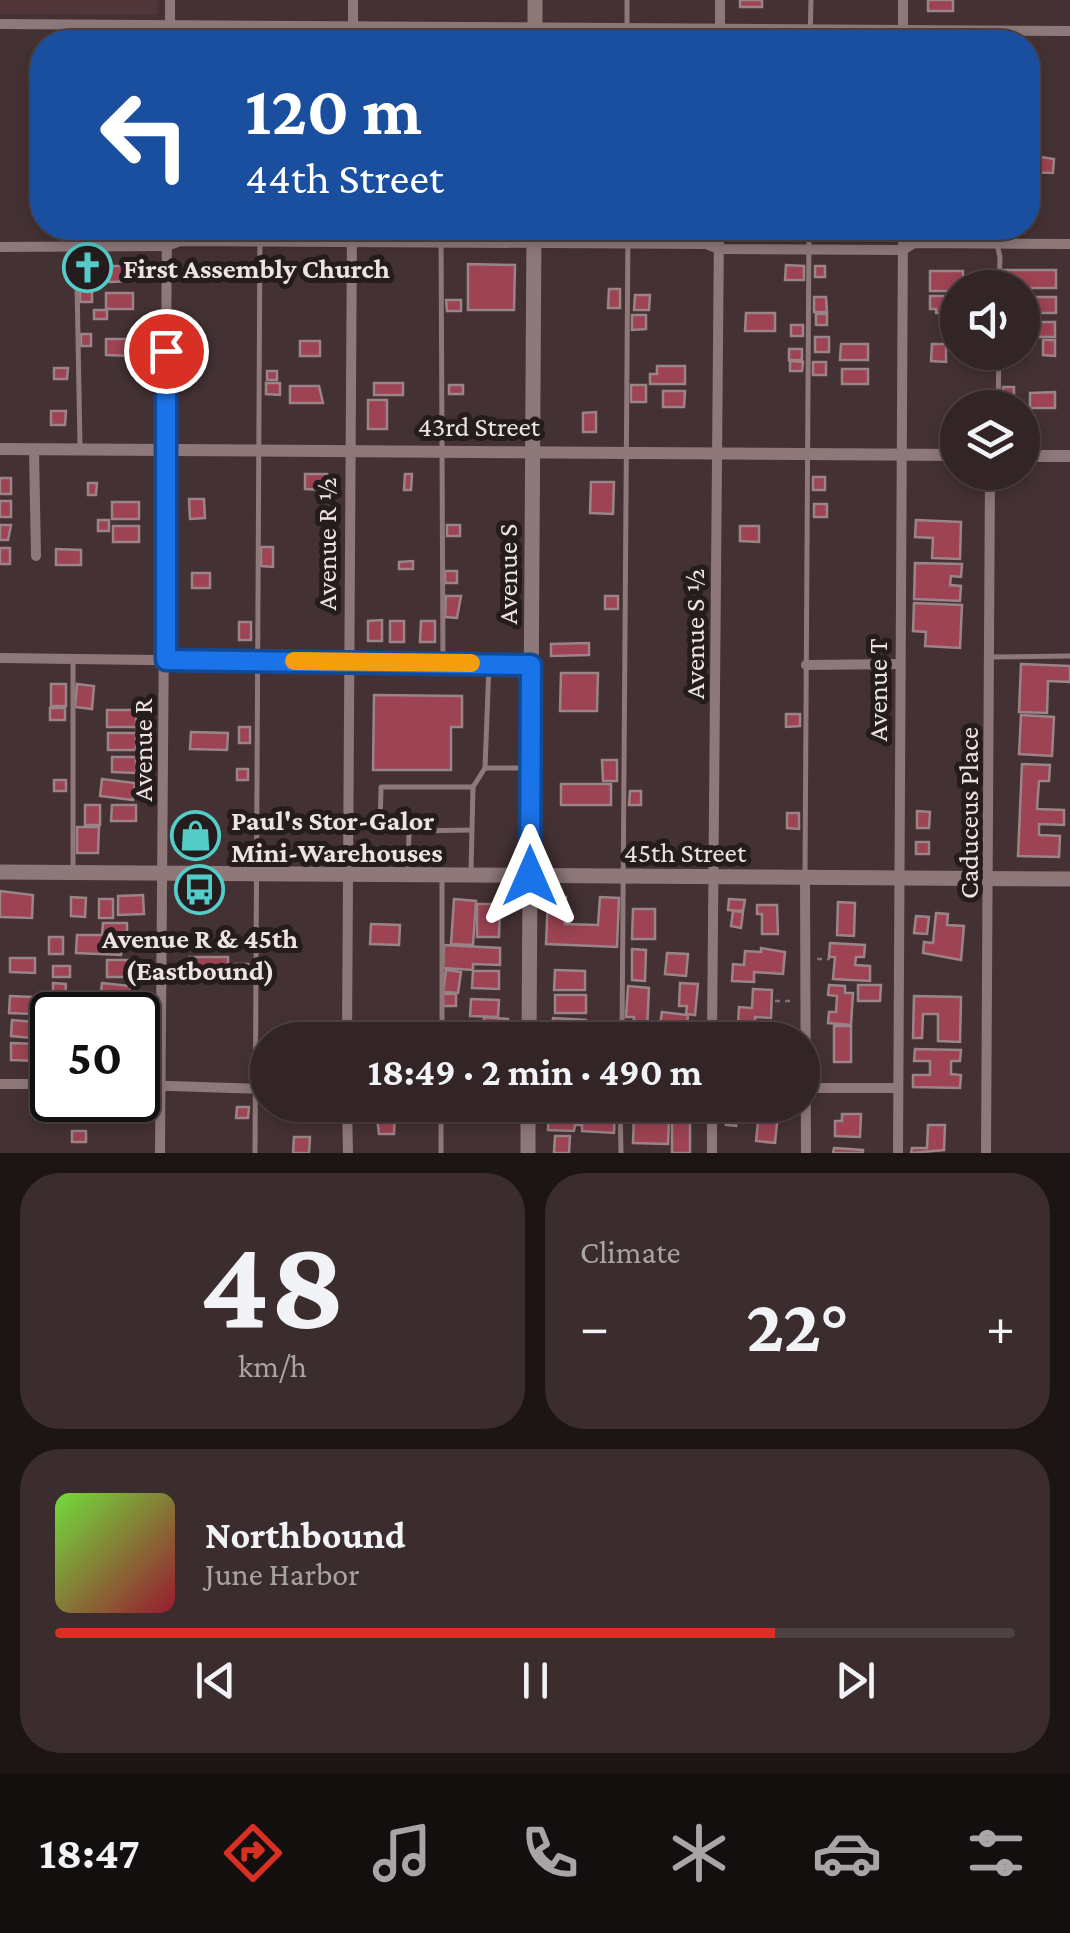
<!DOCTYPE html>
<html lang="en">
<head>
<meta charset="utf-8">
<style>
	body { margin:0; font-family:"Crimson Pro",serif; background:#3b2d2e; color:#f1f3f6; height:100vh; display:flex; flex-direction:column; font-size:38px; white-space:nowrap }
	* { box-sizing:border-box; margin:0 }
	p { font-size:32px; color:#a9a5a7 }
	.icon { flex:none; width:55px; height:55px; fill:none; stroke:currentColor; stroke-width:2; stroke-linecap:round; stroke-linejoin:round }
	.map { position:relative; height:1153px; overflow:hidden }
	.drawer { display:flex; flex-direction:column; gap:20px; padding:20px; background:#1c1415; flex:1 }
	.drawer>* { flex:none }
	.guide { position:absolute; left:30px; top:30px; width:1010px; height:210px; border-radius:40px; box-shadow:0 5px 15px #0003,0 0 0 2px #4e4243; background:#1a4fa0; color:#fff; overflow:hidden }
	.fabs { position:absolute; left:940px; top:270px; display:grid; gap:20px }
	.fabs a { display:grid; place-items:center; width:100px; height:100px; border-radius:50%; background:#332526; box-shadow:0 5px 15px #0003,0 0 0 2px #4e4243; font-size:50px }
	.speed { position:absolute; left:30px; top:992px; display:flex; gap:20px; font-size:50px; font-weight:700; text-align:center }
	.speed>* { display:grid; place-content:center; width:130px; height:130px; border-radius:50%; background:#332526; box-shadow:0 5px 15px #0003,0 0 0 2px #4e4243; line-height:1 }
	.speed .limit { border:5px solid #111; border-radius:15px; background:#fff; color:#111 }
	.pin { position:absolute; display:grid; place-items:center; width:85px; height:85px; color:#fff; margin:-42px; border:5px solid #fff; border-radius:50%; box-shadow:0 2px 10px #0007 }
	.me { position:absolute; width:110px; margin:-55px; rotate:0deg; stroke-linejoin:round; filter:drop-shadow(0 0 8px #0008) }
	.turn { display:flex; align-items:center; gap:35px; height:210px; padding:0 50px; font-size:45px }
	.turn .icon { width:130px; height:130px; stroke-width:2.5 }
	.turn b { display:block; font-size:70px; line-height:85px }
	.big { font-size:75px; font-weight:700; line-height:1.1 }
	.drawer .card { flex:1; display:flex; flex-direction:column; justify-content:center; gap:15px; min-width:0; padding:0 35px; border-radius:40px; background:#3b2d2e }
	.drawer .dial { align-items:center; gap:0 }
	.dial b { font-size:130px; line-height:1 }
	.song { display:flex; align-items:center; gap:30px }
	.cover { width:120px; height:120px; border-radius:15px; background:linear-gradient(135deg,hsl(100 70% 55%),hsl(350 70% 35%)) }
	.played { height:10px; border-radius:5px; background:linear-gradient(90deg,#d93025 75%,#4e4243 75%) }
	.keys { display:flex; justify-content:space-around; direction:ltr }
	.heat { display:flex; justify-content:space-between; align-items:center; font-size:55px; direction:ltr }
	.drawer .tiles { flex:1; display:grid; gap:20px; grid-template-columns:1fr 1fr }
	.card:last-child { grid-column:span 2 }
	.trip { position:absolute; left:250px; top:1022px; width:570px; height:100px; border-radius:50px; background:#332526; box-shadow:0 5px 15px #0003,0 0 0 2px #4e4243; font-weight:700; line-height:100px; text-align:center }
	.menu { display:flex; height:160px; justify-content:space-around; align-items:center; background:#140f0f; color:#a9a5a7 }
	.menu .icon { width:70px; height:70px }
	.menu .on { color:#d93025 }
	.menu b { font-size:45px; color:#f1f3f6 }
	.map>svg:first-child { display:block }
	.built { fill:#52373a }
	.building { fill:#9d4353; stroke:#9b8487; stroke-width:2.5 }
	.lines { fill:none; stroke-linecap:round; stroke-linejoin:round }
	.path { stroke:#847475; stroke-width:2.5; stroke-dasharray:5 5; stroke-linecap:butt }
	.service { stroke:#8e787a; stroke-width:5 }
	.minor { stroke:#8e787a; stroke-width:10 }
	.tertiary { stroke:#8e787a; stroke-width:12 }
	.secondary { stroke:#8e787a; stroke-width:15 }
	.route-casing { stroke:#114b97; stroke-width:25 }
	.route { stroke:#1a73e8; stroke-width:18 }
	.slow { stroke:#f59e0b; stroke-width:18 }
	.labels { text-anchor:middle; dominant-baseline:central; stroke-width:10; stroke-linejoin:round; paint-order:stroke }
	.poi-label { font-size:28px; font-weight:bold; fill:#eee2e3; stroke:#241c1d; text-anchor:start }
	.street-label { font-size:28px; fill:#eee2e3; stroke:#241c1d }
</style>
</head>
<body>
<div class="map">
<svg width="1070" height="1153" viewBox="0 0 1070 1153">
	<rect width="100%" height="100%" fill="#443133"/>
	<polygon class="built" points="0,0 158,0 157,15 0,14"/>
	<g class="building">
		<rect x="740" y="0" width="22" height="7"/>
		<rect x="928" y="0" width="25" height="11"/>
		<polygon points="1028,155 1054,159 1053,173 1028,172"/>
		<polygon points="118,228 142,228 141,232 118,232"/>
		<rect x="786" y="228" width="18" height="9"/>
		<rect x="844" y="228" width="27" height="11"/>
		<polygon points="468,264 515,265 514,310 468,310"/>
		<polygon points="786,265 804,266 804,280 785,280"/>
		<polygon points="109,266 134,266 135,281 109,282"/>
		<rect x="815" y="266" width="10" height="11"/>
		<rect x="1003" y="270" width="53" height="18"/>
		<polygon points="930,271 963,271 963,288 958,288 958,291 930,291"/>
		<rect x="972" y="277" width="21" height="11"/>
		<rect x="80" y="288" width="12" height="14"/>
		<polygon points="609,289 620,289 620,308 608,308"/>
		<rect x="106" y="293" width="27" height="16"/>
		<polygon points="635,295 650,295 649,310 634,310"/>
		<polygon points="930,296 958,296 958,313 936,313 936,309 930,309"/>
		<polygon points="814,297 826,297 827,312 814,312"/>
		<rect x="1031" y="297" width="25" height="16"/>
		<polygon points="446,300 461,300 461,311 447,311"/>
		<rect x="94" y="310" width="13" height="9"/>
		<polygon points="746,313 775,313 775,331 745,331"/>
		<rect x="816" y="314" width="11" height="11"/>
		<polygon points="632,315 646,315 646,329 632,330"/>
		<rect x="1030" y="322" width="25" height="15"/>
		<rect x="791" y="325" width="12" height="11"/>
		<rect x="81" y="334" width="10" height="12"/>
		<rect x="815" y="337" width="14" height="15"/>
		<polygon points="106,339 134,339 133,356 106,355"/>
		<polygon points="1043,340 1055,340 1055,356 1043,355"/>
		<rect x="300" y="341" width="20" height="15"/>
		<polygon points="841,344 868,344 868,360 840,360"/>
		<polygon points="932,344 946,344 946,362 931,361"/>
		<rect x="789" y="349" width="13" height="11"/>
		<polygon points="790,361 803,362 802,371 790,371"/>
		<rect x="813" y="362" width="13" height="13"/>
		<polygon points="657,366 685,366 685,384 650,384 650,374 657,374"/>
		<polygon points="54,368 68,368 67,379 54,379"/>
		<rect x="842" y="369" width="26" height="15"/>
		<rect x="267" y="371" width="10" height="9"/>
		<polygon points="266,383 280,383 280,395 266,394"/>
		<rect x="374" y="383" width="29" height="12"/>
		<rect x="449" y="385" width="14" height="9"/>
		<rect x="631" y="385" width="15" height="17"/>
		<polygon points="290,386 319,386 323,403 290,403"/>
		<rect x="1003" y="387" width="11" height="15"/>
		<polygon points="663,391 685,391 684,407 663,407"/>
		<polygon points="1055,392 1055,408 1030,408 1030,393"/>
		<rect x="368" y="400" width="19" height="29"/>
		<polygon points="51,411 66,411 65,425 51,425"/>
		<polygon points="596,412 596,432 583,432 583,413"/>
		<polygon points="305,474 327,474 327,490 305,489"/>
		<polygon points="405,474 412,474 411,490 404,490"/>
		<rect x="813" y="477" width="12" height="13"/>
		<rect x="0" y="478" width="11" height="16"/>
		<polygon points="591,482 614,482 613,514 590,513"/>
		<polygon points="88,483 97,483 96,495 88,495"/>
		<polygon points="189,499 204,499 205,518 190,519"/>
		<rect x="0" y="501" width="11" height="16"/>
		<rect x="112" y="502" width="27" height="17"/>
		<rect x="814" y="504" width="13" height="13"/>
		<rect x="98" y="520" width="11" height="11"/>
		<polygon points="916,520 961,522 960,559 932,558 933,538 915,537"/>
		<polygon points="0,525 11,525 8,540 0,540"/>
		<rect x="447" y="525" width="13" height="11"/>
		<rect x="113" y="526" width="26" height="16"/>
		<polygon points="740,526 759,526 759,542 740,541"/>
		<polygon points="261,547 273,547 273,567 261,566"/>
		<rect x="0" y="548" width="10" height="16"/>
		<polygon points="56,549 81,550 81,565 56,565"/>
		<polygon points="413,561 413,569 399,569 399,562"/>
		<polygon points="915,563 962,564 961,577 951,576 950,585 961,586 960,601 914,599"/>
		<rect x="445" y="571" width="12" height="12"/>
		<rect x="192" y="573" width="18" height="15"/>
		<polygon points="446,596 461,596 457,618 445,617"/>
		<rect x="605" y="596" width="13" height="13"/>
		<polygon points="914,603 962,605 960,648 925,646 926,632 913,631"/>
		<polygon points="382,620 382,641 368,641 368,621"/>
		<rect x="390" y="621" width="14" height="21"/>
		<polygon points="421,621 435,621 435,642 420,642"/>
		<rect x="239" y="622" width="12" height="18"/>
		<polygon points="589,643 589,655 551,656 551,644"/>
		<polygon points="1021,664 1070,666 1070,682 1048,681 1047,713 1019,712"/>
		<polygon points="561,673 598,673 597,711 560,711"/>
		<rect x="51" y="684" width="15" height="22"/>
		<polygon points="77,684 94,686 92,709 75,707"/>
		<polygon points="374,695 462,696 462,727 451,727 451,770 373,770"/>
		<rect x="50" y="708" width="15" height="12"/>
		<rect x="107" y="710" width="29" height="17"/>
		<polygon points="786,714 800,714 800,726 786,727"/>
		<polygon points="1021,715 1054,717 1052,756 1019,754"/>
		<rect x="239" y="727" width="11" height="16"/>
		<polygon points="191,732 228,733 227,750 190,749"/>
		<rect x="108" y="733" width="28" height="17"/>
		<polygon points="112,757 136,757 136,773 112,772"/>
		<polygon points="602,760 617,760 617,781 603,781"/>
		<polygon points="1022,764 1050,765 1049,781 1039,781 1037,809 1064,810 1064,825 1039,824 1039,835 1060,836 1059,857 1018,856"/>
		<rect x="237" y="769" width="11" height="11"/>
		<polygon points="102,779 135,783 133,800 100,796"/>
		<rect x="54" y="780" width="12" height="11"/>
		<rect x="561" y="784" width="50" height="21"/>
		<polygon points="630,791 641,791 641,805 629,805"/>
		<rect x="85" y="805" width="15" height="20"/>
		<polygon points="112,805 136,805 136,821 111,821"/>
		<polygon points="917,811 930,812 929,828 917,828"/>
		<polygon points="787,813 799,813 799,829 787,828"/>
		<polygon points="77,827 99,827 98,853 77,853"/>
		<rect x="916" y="842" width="13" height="12"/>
		<polygon points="0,891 33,895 32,918 0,917"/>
		<polygon points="143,895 144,914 118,915 118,896"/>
		<polygon points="71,897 86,898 85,917 71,916"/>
		<polygon points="548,897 566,897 565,924 598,925 600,897 619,898 617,947 546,944"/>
		<rect x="99" y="899" width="14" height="19"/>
		<polygon points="454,899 476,901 473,945 451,944"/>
		<polygon points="729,899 745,900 743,911 728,910"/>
		<polygon points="838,902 855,903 854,936 837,935"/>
		<polygon points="477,904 500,904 499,937 477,937"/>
		<polygon points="757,905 777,905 778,934 762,934 762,914 757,914"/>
		<polygon points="633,909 655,909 655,939 632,939"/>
		<polygon points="733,911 743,912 741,928 731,926"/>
		<polygon points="936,913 948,914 947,925 964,926 961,960 923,953 924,942 933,943"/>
		<polygon points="916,916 929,917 927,934 914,933"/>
		<polygon points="103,923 127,923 127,935 122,935 121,955 76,953 77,935 102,935"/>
		<polygon points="371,924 400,925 399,945 370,944"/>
		<rect x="49" y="937" width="14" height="17"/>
		<polygon points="830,943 865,945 864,957 856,957 855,965 870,966 870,981 833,979 835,957 829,957"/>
		<polygon points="444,945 500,948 500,965 473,964 473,970 443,968"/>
		<polygon points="761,948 785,952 783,974 754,972 754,982 732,981 733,964 744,965 745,951 761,952"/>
		<polygon points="632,949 646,950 645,981 632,980"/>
		<polygon points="667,953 688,954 686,976 665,974"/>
		<rect x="190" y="957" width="38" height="18"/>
		<polygon points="10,958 35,958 35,973 10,972"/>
		<rect x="107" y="960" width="26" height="17"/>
		<rect x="236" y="964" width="12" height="18"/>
		<rect x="53" y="966" width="17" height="11"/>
		<polygon points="446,970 461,972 458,993 443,992"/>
		<polygon points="555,970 585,971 585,990 554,990"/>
		<polygon points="473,971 499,971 499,989 472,988"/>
		<polygon points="53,983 66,984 65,1004 53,1004"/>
		<polygon points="102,983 131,986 129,1004 100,1001"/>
		<polygon points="680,983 698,984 695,1015 686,1014 687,1006 679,1006"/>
		<polygon points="829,985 845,986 845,993 853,993 851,1025 828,1023 829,1012 836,1012 837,996 828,995"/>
		<polygon points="858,985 881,985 880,1001 858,1001"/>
		<polygon points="628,986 649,988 647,1031 633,1030 634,1017 626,1017"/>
		<polygon points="753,989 772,990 771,1018 755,1017 755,1025 738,1024 739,1007 752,1008"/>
		<rect x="443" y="994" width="13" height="12"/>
		<rect x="555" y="995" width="31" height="18"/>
		<polygon points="10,996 33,997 32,1014 9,1013"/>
		<polygon points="914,996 961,997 960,1042 938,1041 938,1014 923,1014 922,1038 913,1038"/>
		<polygon points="471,999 499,1000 498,1017 470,1016"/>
		<polygon points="103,1008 133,1009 133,1015 103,1015"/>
		<polygon points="662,1012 688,1015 687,1027 660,1024"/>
		<polygon points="484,1017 508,1019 506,1040 482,1039"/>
		<polygon points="553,1018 586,1020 585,1029 576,1028 575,1038 551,1036"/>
		<polygon points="12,1020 34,1022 32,1038 11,1036"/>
		<rect x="661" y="1026" width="20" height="14"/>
		<rect x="834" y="1026" width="17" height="36"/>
		<polygon points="760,1031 780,1031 779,1040 759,1040"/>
		<polygon points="599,1034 616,1034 615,1040 599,1040"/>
		<polygon points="11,1043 39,1044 39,1061 11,1060"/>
		<polygon points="915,1049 961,1050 960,1061 951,1061 951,1074 961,1075 960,1088 913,1087 913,1075 930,1075 930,1061 914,1061"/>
		<rect x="96" y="1107" width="9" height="14"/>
		<polygon points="237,1107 249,1107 248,1118 236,1118"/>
		<polygon points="376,1110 395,1111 394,1134 379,1134"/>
		<polygon points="581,1110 615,1111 614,1133 582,1131 582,1125 575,1125 574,1131 548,1130 549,1112 581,1113"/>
		<polygon points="727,1111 737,1111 736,1126 726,1125"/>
		<polygon points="759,1113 778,1114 775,1143 756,1141"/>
		<polygon points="842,1114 861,1114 860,1137 835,1136 835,1121 842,1121"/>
		<polygon points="634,1115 669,1119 668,1144 633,1143"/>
		<rect x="672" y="1122" width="18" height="31"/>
		<polygon points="928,1125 945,1125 944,1150 911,1153 912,1148 927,1148"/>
		<rect x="72" y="1131" width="14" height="11"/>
		<polygon points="555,1136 570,1136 569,1153 554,1153"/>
		<polygon points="294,1137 310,1137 309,1153 293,1153"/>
		<polygon points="834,1148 863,1150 863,1153 833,1153"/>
	</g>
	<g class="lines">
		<g class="path">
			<polyline points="817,959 830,959"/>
			<polyline points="775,1001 794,1001"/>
		</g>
		<g class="service">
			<polyline points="79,42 80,26"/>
			<polyline points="260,42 260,26"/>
			<polyline points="446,42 446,27"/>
			<polyline points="627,42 627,0"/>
			<polyline points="810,42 811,0"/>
			<polyline points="76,228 80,446"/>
			<polyline points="441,228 443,663"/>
			<polyline points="993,228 1000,257 999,288"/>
			<polyline points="998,408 999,352"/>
			<polyline points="991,657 1070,656"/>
			<polyline points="73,661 73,870"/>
			<polyline points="485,768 528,768"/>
			<polyline points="473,787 485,768 489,664"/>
			<polyline points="409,831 471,830"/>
			<polyline points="408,872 409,831 380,830 381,787 473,787 471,871"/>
			<polyline points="805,875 809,228"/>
			<polyline points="442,1040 442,878"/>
			<polyline points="622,1040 628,228"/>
			<polyline points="620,1105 621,1153"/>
			<polyline points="255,1153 260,228"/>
			<polyline points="441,1153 441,1105"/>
		</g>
		<g class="minor">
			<polyline points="353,0 353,42"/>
			<polyline points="903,0 903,42"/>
			<polyline points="0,24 1070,31"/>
			<polyline points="170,42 170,0"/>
			<polyline points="720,42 720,0"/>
			<polyline points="0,247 167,246 180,241 706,244 719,249 903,250 914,243 1070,244"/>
			<polyline points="34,449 36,556"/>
			<polyline points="0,658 531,665"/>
			<polyline points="806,665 899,664"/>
			<polyline points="805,878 806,1153"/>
			<polyline points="347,1040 352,228"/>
			<polyline points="712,1040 719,228"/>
			<polyline points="0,1084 52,1084"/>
			<polyline points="138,1085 268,1089"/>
			<polyline points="803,1088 898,1088"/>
			<polyline points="347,1105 348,1153"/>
			<polyline points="160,1153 167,228"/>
			<polyline points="712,1153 712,1105"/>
			<polyline points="898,1153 903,228"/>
			<polyline points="986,1153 990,472"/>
		</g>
		<g class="tertiary">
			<polyline points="0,449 958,455"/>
			<polyline points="1022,456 1070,456"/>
		</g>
		<g class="secondary">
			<polyline points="535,42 535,0"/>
			<polyline points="0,872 1070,879"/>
			<polyline points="529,1040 534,228"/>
			<polyline points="528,1153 528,1105"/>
		</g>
	</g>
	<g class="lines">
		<defs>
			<polyline id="route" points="166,351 166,660 531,665 530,876"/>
		</defs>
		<use href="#route" class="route-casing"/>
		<use href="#route" class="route"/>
		<polyline class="slow" points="294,661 471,663"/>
	</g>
	<defs>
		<symbol id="church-ring" viewBox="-11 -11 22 22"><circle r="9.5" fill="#241c1d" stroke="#54cdc9" stroke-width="1.5"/><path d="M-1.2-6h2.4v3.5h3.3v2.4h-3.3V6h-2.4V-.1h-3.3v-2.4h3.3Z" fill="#54cdc9"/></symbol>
		<symbol id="shop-ring" viewBox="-11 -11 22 22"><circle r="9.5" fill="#241c1d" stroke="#54cdc9" stroke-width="1.5"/><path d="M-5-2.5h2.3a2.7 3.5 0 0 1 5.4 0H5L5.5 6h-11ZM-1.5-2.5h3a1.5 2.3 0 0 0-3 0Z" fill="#54cdc9"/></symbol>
		<symbol id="bus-ring" viewBox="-11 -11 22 22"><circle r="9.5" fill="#241c1d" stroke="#54cdc9" stroke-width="1.5"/><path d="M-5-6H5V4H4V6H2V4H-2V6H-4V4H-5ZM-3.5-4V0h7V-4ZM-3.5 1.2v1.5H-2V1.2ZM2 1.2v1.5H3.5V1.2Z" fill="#54cdc9"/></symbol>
	</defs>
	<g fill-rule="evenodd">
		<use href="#church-ring" x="60" y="240" width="55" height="55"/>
		<use href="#shop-ring" x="168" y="808" width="55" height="55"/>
		<use href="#bus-ring" x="172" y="862" width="55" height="55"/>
	</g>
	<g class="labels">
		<g class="poi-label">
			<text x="123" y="268">First Assembly Church</text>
			<text x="231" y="820">Paul's Stor-Galor<tspan x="231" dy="32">Mini-Warehouses</tspan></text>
			<text x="200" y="938" text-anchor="middle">Avenue R &amp; 45th<tspan x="200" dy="32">(Eastbound)</tspan></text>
		</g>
		<g class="street-label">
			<text x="479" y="426">43rd Street</text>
			<text transform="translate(326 544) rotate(-90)">Avenue R ½</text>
			<text transform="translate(507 574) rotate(-90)">Avenue S</text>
			<text transform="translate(694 634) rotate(-90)">Avenue S ½</text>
			<text transform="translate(877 690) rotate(-90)">Avenue T</text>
			<text transform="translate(142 750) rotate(-90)">Avenue R</text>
			<text transform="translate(968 813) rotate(-90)">Caduceus Place</text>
			<text x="685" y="852">45th Street</text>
		</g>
	</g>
</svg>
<div class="fabs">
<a><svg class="icon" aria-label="sound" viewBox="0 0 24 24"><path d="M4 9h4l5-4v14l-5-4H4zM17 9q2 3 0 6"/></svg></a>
<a><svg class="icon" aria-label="layers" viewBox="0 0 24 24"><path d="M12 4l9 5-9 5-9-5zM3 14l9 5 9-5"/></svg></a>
</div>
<div class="speed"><div class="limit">50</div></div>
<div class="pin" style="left:166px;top:351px;background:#d93025"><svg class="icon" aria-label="arrive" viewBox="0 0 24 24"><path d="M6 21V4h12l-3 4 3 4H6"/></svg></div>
<svg class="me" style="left:530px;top:876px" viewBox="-20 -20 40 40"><path d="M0-17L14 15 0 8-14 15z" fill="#1a73e8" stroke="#fff" stroke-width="4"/></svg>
<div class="trip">18:49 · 2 min · 490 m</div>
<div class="guide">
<div class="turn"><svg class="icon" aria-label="left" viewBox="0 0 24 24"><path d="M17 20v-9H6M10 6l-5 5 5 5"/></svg><div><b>120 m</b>44th Street</div></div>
</div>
</div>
<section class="drawer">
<div class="tiles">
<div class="card dial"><b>48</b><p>km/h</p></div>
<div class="card"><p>Climate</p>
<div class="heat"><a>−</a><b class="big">22°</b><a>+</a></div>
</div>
<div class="card">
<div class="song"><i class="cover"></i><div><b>Northbound</b><p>June Harbor</p></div></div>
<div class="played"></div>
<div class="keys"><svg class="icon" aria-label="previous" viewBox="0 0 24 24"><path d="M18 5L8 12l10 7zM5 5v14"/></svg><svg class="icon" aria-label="pause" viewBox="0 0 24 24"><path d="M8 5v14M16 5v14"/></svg><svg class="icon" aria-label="next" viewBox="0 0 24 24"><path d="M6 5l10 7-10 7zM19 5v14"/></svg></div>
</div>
</div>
</section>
<nav class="menu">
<b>18:47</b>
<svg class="icon on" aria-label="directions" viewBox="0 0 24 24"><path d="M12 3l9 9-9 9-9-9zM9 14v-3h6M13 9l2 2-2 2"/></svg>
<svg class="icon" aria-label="music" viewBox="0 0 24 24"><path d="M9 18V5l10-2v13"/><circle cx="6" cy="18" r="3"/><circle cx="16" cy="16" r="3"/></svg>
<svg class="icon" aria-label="phone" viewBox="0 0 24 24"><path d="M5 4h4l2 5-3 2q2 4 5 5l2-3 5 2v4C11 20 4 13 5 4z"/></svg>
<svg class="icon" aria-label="climate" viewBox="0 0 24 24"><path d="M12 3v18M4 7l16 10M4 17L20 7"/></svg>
<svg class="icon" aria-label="car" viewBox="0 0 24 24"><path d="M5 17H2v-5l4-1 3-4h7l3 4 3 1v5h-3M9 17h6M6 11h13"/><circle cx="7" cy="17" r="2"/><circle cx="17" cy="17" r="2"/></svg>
<svg class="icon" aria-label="filters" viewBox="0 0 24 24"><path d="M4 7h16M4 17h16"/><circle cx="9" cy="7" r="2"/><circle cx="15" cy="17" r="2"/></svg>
</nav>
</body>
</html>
